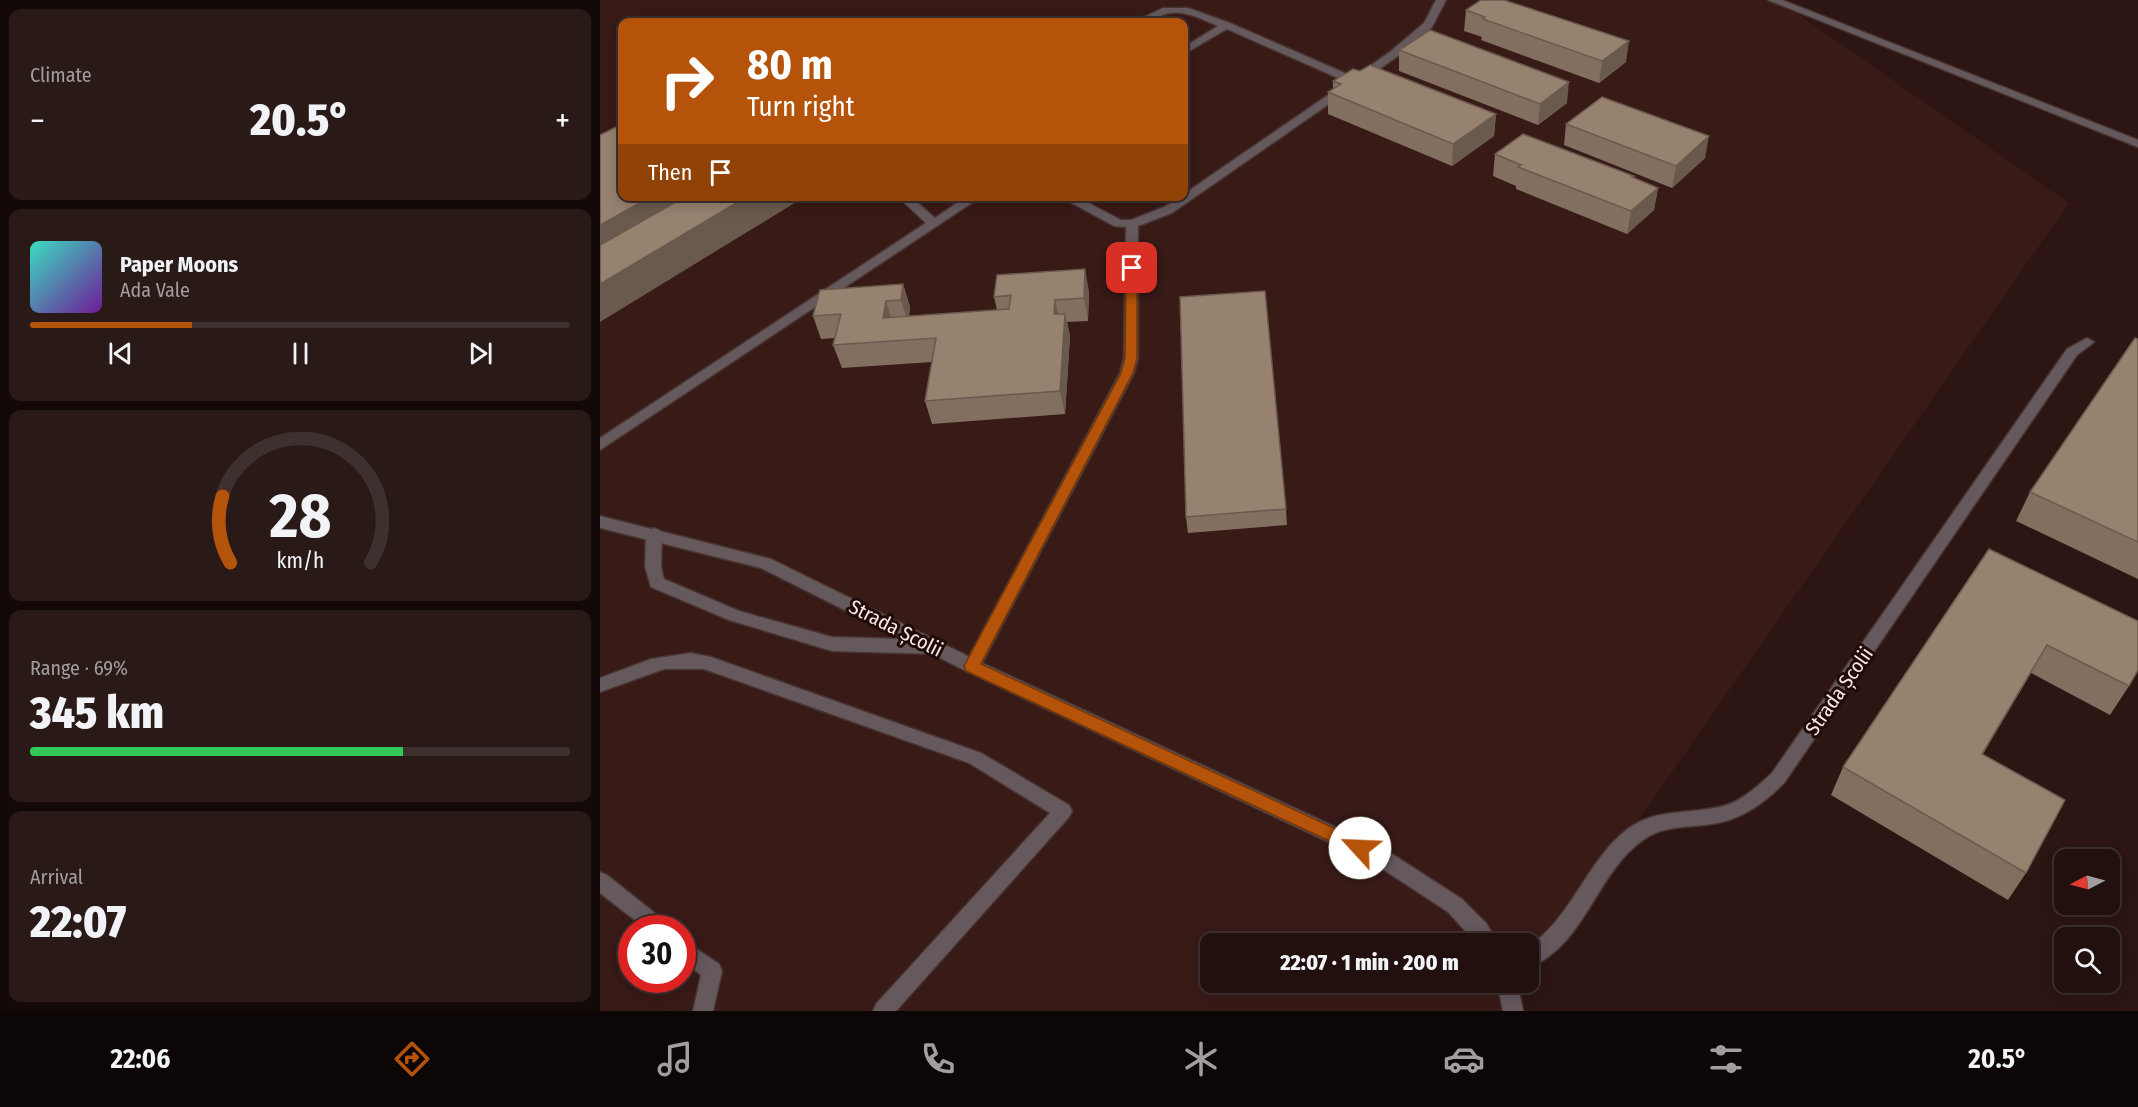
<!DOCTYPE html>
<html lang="en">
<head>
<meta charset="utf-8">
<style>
	body { margin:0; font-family:"Fira Sans Condensed",sans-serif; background:#291917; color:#f1f3f6; height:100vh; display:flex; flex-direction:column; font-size:22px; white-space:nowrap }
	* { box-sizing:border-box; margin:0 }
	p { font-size:20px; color:#a29d9e }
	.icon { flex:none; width:33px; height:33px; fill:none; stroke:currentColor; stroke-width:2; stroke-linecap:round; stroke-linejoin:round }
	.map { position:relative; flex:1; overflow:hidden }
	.panel { display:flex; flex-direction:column; gap:9px; padding:9px; background:#120908; width:600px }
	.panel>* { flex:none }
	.top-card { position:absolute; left:18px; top:18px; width:570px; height:183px; border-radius:12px; box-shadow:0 3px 15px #0003,0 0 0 2px #3e302e; background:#b45309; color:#fff; overflow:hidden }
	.needle { width:39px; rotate:264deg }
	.controls { position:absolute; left:1454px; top:849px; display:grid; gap:12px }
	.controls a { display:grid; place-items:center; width:66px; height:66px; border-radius:12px; background:#21100e; box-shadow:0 3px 15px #0003,0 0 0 2px #3e302e; font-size:30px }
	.speed { position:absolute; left:18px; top:915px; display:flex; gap:12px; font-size:30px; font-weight:700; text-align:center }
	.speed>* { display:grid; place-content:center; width:78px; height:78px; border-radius:50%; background:#21100e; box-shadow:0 3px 15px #0003,0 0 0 2px #3e302e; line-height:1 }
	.speed .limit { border:9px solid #d22; background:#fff; color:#111 }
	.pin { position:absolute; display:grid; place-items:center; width:51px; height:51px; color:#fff; margin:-26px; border-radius:12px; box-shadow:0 3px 9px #0006 }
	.me { position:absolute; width:66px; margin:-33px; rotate:295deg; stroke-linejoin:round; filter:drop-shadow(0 0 4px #0008) }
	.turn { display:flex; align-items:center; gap:21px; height:126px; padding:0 30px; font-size:27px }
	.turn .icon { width:78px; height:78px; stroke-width:2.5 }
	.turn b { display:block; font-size:42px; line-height:51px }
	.then { display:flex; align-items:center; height:57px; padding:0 30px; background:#0003; gap:12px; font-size:22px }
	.big { font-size:45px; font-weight:800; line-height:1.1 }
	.panel .card { flex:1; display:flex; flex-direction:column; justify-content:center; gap:9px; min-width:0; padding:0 21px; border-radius:12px; background:#291917 }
	.panel .dial { align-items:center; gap:0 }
	.dial svg { height:156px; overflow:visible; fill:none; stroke:#3e302e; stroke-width:7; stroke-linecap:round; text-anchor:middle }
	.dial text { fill:#f1f3f6; stroke:none }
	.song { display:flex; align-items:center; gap:18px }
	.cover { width:72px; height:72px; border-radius:9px; background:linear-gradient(135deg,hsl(170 70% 55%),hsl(280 70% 35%)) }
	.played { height:6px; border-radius:3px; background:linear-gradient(90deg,#b45309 30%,#3e302e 30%) }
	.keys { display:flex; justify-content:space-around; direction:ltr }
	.heat { display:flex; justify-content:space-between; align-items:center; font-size:33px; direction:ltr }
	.charge { height:9px; border-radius:4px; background:linear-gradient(90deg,#34c759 69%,#3e302e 0) }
	.trip { position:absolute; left:600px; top:933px; width:339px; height:60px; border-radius:12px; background:#21100e; box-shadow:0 3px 15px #0003,0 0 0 2px #3e302e; font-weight:800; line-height:60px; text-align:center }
	.dock { display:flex; height:96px; justify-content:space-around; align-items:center; background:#0d0606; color:#a29d9e }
	.dock .icon { width:42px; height:42px }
	.dock .selected { color:#b45309 }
	.dock b { font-size:27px; color:#f1f3f6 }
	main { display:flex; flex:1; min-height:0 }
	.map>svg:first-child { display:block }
	.built { fill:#381a17; fill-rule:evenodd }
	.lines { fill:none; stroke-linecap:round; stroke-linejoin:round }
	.lane-casing { stroke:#493330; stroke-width:3 }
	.street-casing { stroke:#493330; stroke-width:3 }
	.lane { fill:#65595e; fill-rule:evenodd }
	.street { fill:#65595e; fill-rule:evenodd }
	.wall { fill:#826f5f }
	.shaded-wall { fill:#6a5a4e }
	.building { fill:#97816f; stroke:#6a5a4e; stroke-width:1.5 }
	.route { fill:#b45309; stroke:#753606; stroke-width:1.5 }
	.labels { text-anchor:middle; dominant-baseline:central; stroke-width:6; stroke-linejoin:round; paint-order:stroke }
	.street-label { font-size:20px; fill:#fae9e6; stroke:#210b09 }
</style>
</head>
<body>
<main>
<section class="panel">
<div class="card"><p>Climate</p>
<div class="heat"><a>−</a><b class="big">20.5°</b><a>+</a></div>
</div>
<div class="card">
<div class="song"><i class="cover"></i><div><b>Paper Moons</b><p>Ada Vale</p></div></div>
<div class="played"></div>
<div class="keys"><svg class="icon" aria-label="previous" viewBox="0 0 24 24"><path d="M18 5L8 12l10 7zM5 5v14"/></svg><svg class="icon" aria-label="pause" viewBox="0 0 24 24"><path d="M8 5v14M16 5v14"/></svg><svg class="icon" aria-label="next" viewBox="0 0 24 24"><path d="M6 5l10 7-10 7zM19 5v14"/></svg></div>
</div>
<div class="card dial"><svg viewBox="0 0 100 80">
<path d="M14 69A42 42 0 1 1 86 69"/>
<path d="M14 69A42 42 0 0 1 10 35" stroke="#b45309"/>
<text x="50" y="56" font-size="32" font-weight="700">28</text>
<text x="50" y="72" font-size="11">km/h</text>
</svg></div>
<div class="card"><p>Range · 69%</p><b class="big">345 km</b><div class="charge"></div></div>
<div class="card"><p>Arrival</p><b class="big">22:07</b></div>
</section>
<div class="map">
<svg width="1538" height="1011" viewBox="0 0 1538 1011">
	<rect width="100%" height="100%" fill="#2c1512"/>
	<path class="built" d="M0,0H1178L1469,203L929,977L928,944H610V982L925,983L905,1011H0ZM22,22H584V196H22ZM32,928H82V980H32Z"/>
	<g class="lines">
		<defs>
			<g id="lane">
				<path d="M836,0H846L832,27L798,56L572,213L538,226V358L534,373L378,671L372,673L366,671L364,666L520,373L524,358L526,227L514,226L459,196H475L521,220H531L564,207L584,196V194L747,82L627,29L584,54V47L618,26C601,19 582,8 563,15C553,18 548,22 536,22L538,20L563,8H588L630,23L754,77L790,52L824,23Z"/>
				<polygon points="1168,0 1182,0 1538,140 1538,147"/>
				<polygon points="297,196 310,196 335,218 367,196 382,196 0,450 0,438 326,223"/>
				<polygon points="54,528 59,530 62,534 61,567 64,579 139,611 232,637 335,640 341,642 343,647 341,652 335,654 232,651 129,620 51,587 45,567 46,534 49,530"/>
				<polygon points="91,653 111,657 381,753 469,805 472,811 469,817 296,1011 273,1011 276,1004 450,813 369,763 104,669 64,669 0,692 0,678 51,659"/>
				<polygon points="0,872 7,875 66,922 69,928 45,928 0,893"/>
				<polygon points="82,939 119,964 122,971 113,1011 93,1011 101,975 82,960"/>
			</g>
			<g id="street">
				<path d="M1487,338L1494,342L1477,355L1184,783C1165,802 1145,817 1118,823C1094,828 1064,824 1043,840C996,873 985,946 928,968V947C973,917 986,860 1029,828C1058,807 1095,815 1127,805C1144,799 1159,785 1172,773L1467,349Z"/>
				<polygon points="0,516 171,559 378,661 789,852 862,899 886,923 899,944 877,944 848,912 775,864 366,671 161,568 0,528"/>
				<polygon points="897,982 917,982 923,1011 903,1011"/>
			</g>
		</defs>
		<use href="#lane" class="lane-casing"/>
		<use href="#street" class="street-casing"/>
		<use href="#lane" class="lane"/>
		<use href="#street" class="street"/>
	</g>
	<g class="wall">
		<polygon points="866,10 1026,62 999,83 881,40 882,37 864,31"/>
		<polygon points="799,50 967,103 938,125 799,71"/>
		<polygon points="760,71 896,114 894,136 852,166 728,114 728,92 733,89 733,81"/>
		<polygon points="966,124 1105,158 1072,188 964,145"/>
		<polygon points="895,154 1034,176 1034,178 1058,188 1054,210 1027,234 916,189 916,186 893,176"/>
		<polygon points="303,284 310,307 309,316 397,310 394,297 489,291 488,321 467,322 470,336 465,414 332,424 325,401 332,362 242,368 233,345 235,338 221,339 213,316"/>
		<polygon points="1538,339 1538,579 1416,521 1430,492"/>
		<polygon points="686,509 687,525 588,533 586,517"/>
		<polygon points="1389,549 1529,686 1510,715 1431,673 1383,754 1426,873 1408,900 1231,795 1243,767"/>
	</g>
	<g class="shaded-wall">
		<polygon points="1029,41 1026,62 999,83 1002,61"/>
		<polygon points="969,82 967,103 938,125 940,104"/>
		<polygon points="896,114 894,136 852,166 853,144"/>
		<polygon points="1109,136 1105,158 1072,188 1076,166"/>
		<polygon points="1058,188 1054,210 1027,234 1031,211"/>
		<polygon points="52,196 114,196 0,262 0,225"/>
		<polygon points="148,196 206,196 0,322 0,284"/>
		<polygon points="485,269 489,291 488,321 484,298"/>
		<polygon points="303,284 310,307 308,323 301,300"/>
		<polygon points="455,300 460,323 454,314"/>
		<polygon points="286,301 293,324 283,318"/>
		<polygon points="465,314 470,336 465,414 460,391"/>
	</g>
	<g class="building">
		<polygon points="881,0 904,0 1029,41 1002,61 883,19 885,17 866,10"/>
		<polygon points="830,30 969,82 940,104 799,50"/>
		<polygon points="770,65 896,114 853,144 728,92 741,84 733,81 753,69 760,71"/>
		<polygon points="1002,97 1109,136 1076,166 966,124"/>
		<polygon points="22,124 22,196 52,196 0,225 0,135"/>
		<polygon points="923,134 1034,176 1032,177 1058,188 1031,211 918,167 921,165 895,154"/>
		<polygon points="86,196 148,196 0,284 0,245"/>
		<polygon points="485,269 484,298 455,300 454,314 465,314 460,391 325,401 336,338 233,345 241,314 213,316 220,290 303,284 301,300 286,301 283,318 409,309 411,295 394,297 397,275"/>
		<polygon points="665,291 686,509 586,517 580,297"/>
		<polygon points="1535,338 1538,339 1538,542 1430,492"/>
		<polygon points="1389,549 1538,621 1538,670 1529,686 1447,645 1382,754 1465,800 1426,873 1243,767"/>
	</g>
	<polygon class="route" points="532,265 537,268 537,358 533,373 381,664 766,843 769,848 766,853 760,856 755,853 366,671 364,666 521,373 525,358 526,268"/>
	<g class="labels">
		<g class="street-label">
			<text transform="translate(296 628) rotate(27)">Strada Școlii</text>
			<text transform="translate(1239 691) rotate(-55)">Strada Școlii</text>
		</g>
	</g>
</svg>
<div class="controls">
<a><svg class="needle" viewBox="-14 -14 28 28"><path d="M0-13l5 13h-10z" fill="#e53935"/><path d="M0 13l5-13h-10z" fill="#a29d9e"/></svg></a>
<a><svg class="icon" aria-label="search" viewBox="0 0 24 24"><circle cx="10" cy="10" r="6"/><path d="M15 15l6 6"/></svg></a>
</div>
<div class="speed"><div class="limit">30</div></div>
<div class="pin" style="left:532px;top:268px;background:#d93025"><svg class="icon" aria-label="arrive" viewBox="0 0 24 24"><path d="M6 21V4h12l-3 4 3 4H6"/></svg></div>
<svg class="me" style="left:760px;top:848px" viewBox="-20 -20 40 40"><circle r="19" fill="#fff"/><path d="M0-13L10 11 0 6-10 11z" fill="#b45309"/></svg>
<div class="trip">22:07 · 1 min · 200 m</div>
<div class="top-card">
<div class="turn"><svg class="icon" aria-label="right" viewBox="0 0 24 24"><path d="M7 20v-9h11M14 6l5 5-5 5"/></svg><div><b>80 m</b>Turn right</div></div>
<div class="then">Then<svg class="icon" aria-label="arrive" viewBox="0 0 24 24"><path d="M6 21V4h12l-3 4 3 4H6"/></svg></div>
</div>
</div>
</main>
<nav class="dock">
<b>22:06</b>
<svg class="icon selected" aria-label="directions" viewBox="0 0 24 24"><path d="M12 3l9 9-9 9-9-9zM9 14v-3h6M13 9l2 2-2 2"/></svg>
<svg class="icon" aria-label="music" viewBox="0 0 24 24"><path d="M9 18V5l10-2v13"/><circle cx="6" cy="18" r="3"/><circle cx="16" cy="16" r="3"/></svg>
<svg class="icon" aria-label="phone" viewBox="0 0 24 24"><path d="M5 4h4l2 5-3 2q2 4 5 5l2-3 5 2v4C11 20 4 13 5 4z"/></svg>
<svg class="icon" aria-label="climate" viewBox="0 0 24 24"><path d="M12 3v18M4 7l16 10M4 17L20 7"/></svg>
<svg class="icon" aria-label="car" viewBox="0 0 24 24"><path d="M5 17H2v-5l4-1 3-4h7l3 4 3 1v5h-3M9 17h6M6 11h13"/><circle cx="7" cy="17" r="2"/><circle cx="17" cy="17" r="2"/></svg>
<svg class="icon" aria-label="filters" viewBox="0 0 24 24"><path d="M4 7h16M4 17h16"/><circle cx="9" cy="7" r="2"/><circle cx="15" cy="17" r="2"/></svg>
<b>20.5°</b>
</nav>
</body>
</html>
